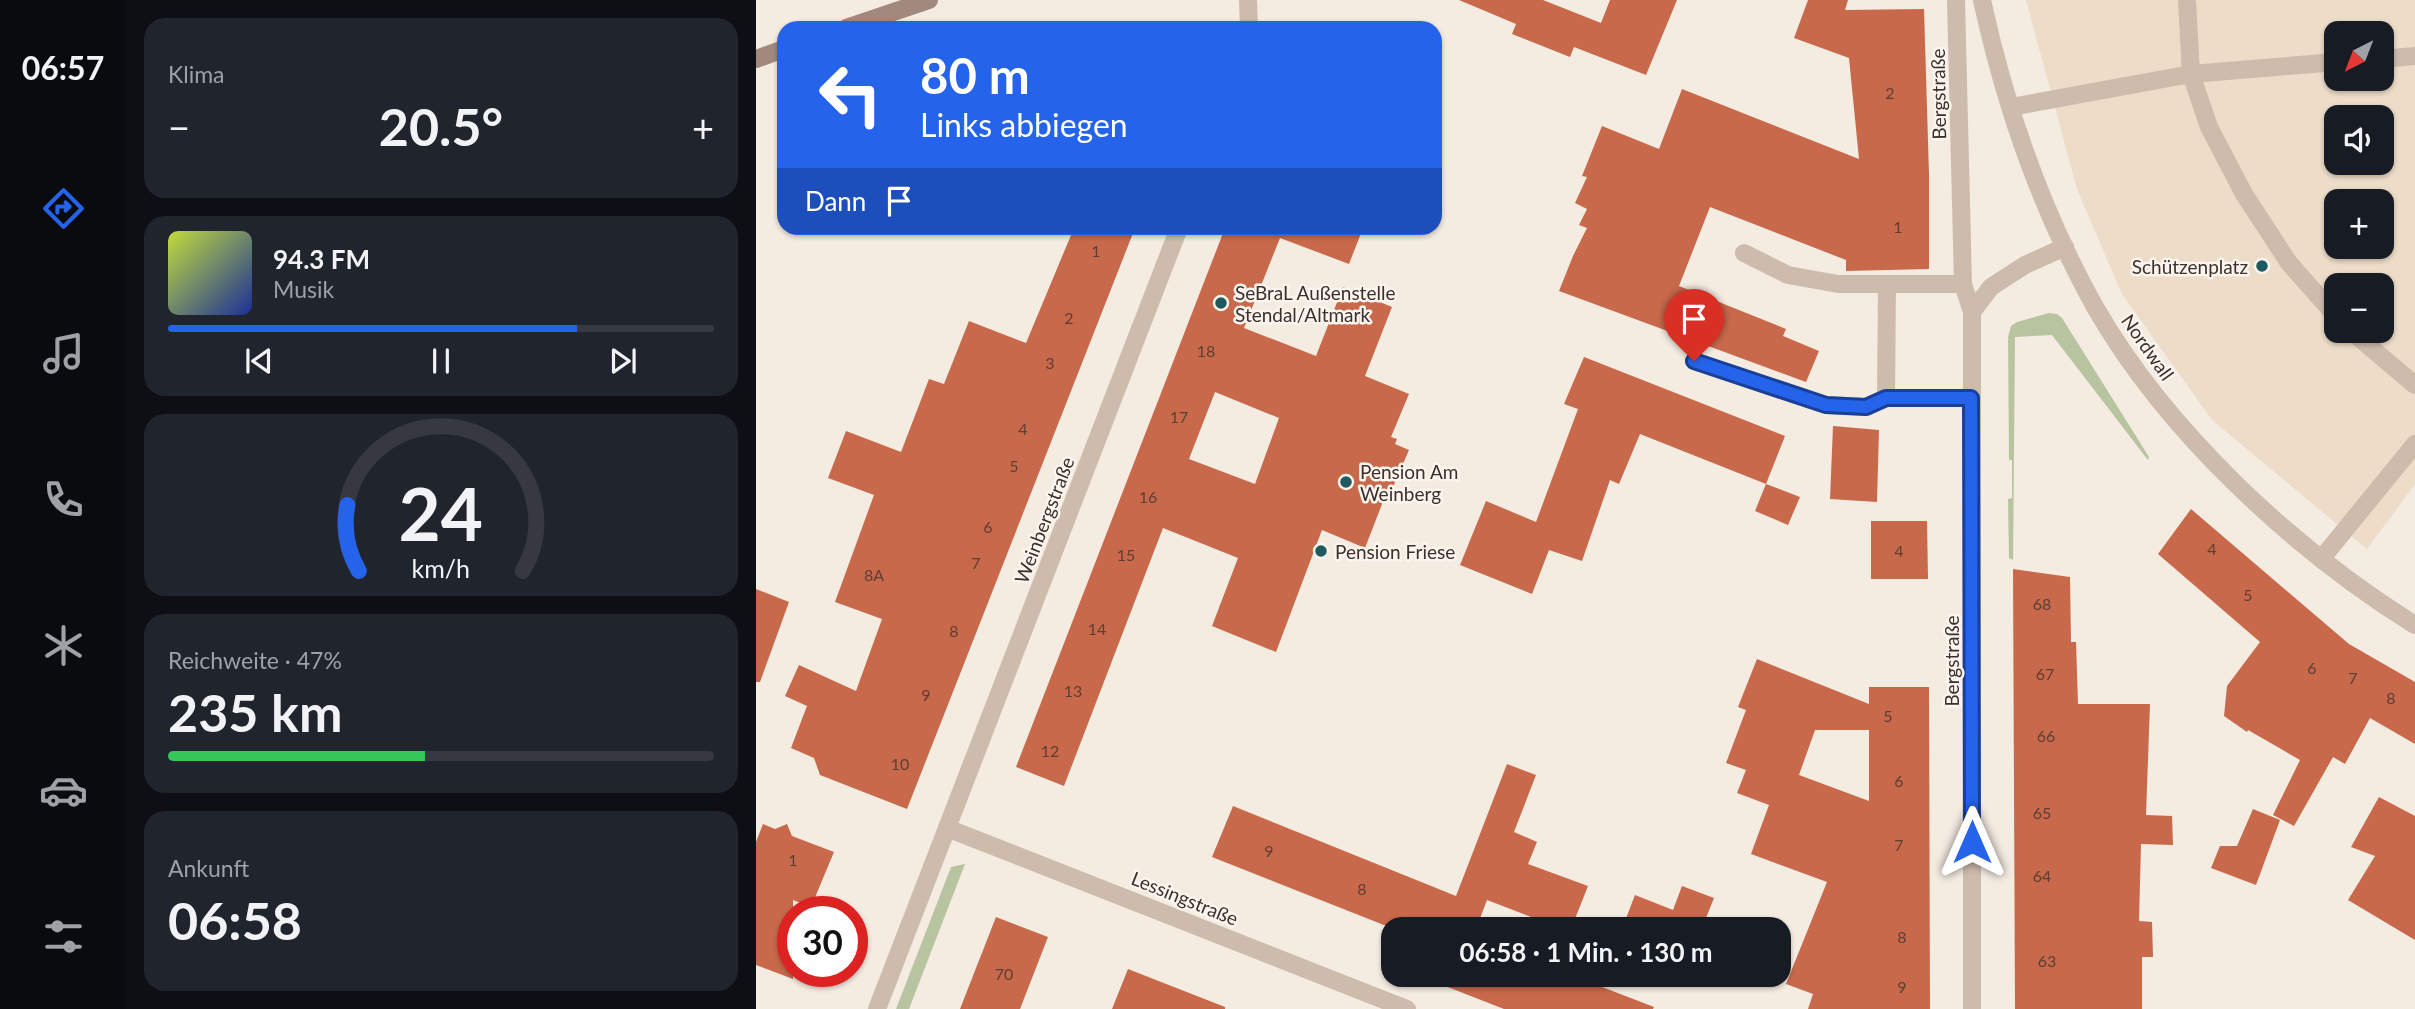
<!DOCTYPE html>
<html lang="de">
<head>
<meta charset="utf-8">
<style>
	body { margin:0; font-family:Lato,sans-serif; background:#20242c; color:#f1f3f6; height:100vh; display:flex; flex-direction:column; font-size:26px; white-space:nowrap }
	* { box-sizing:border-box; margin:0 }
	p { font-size:23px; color:#9ea1a6 }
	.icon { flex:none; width:38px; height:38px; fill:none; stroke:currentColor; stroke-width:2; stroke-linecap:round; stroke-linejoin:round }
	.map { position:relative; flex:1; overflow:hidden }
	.drawer { display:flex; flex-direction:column; gap:18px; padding:18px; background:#0d0f14; width:630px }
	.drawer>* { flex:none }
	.banner { position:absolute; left:21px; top:21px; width:665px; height:214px; border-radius:21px; box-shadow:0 2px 5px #0004; background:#2563eb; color:#fff; overflow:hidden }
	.needle { width:46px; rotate:222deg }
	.tools { position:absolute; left:1568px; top:21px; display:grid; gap:14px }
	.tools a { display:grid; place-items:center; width:70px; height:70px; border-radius:14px; background:#171b24; box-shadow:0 2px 5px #0004; font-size:35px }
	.speed { position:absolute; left:21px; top:896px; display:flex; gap:14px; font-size:35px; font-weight:700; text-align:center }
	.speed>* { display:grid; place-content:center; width:91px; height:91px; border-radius:50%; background:#171b24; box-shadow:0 2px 5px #0004; line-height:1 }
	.speed .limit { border:10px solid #d22; background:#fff; color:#111 }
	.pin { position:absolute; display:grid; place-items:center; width:60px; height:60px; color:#fff; margin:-72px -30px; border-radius:50% 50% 50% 0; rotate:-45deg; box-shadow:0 0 7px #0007 }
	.pin .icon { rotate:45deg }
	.me { position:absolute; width:77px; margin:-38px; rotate:0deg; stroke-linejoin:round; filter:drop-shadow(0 0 5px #0008) }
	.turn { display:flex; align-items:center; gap:24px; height:147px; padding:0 28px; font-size:32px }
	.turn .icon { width:91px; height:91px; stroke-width:2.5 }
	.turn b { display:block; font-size:49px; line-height:60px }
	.then { display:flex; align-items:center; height:66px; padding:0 28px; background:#0003; gap:14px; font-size:26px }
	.big { font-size:52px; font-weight:700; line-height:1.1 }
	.drawer .tile { flex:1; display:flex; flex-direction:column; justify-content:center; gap:10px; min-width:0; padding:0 24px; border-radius:21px; background:#20242c }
	.drawer .dial { align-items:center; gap:0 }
	.dial svg { height:182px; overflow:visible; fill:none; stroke:#363941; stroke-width:7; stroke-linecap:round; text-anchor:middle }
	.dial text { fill:#f1f3f6; stroke:none }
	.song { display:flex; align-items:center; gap:21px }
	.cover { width:84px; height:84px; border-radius:10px; background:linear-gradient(135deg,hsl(70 70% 55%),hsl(230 70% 35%)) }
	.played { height:7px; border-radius:4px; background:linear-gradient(90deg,#2563eb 75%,#363941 75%) }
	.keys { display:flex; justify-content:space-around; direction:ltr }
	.heat { display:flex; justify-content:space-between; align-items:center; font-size:38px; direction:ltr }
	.charge { height:10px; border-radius:5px; background:linear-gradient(90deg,#34c759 47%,#363941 0) }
	.trip { position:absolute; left:625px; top:917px; width:410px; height:70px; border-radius:21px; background:#171b24; box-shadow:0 2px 5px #0004; font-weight:700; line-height:70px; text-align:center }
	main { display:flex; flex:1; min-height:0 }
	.tab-bar { display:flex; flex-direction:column; width:126px; justify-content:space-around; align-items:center; background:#090b0e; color:#9ea1a6 }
	.tab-bar .icon { width:49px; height:49px }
	.tab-bar .on { color:#2563eb }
	.tab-bar b { font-size:32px; color:#f1f3f6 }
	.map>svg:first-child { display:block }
	.green { fill:#b8c4a0 }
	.plaza { fill:#ecdcc8; fill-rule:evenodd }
	.building { fill:#c8694b; fill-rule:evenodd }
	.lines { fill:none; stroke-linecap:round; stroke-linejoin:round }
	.service { stroke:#cdbbac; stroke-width:18 }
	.minor { stroke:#cdbbac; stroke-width:18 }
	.secondary { stroke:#a18a7d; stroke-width:18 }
	.route-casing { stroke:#184099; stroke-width:18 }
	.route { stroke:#2563eb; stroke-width:12 }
	.poi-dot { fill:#1f5a5e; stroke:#fbf5ee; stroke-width:2.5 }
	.labels { text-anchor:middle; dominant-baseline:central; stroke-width:5; stroke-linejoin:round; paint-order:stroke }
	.number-label { font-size:16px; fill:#5e3e33 }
	.street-label { font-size:19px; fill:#3b302b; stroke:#fbf5ee }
	.poi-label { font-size:19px; fill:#3b302b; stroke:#fbf5ee; text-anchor:start }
</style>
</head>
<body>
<main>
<nav class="tab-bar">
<b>06:57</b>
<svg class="icon on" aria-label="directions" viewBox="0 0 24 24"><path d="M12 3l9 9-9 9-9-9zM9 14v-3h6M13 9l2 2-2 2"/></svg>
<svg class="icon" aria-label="music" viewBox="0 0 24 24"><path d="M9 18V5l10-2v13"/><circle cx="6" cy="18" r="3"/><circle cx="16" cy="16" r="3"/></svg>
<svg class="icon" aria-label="phone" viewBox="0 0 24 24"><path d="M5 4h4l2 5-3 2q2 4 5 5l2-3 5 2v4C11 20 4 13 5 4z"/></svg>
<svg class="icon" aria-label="climate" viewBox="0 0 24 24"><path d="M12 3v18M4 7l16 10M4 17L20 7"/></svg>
<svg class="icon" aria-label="car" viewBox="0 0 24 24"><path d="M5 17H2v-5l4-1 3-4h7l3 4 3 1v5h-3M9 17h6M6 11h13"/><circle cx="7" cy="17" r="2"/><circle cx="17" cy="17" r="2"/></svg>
<svg class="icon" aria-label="filters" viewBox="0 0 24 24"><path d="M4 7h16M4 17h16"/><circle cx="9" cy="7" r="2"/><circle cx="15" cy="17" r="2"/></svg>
</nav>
<section class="drawer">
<div class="tile"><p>Klima</p>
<div class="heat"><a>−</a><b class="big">20.5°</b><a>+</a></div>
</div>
<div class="tile">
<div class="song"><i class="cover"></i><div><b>94.3 FM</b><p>Musik</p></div></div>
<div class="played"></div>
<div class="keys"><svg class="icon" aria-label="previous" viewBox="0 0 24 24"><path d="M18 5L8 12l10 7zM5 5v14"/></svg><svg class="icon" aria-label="pause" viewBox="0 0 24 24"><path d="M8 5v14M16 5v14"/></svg><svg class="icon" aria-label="next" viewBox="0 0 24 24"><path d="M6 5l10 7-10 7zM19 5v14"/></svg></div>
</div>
<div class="tile dial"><svg viewBox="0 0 100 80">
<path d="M14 69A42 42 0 1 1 86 69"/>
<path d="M14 69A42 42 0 0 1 9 40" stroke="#2563eb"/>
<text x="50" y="56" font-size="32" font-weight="700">24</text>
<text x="50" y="72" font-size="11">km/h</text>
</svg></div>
<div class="tile"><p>Reichweite · 47%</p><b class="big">235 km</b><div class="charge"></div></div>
<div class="tile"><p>Ankunft</p><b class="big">06:58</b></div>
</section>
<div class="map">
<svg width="1659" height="1009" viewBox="0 0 1659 1009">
	<rect width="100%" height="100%" fill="#f4ebe1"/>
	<g class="green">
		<polygon points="1293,313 1301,314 1306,318 1393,457 1392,460 1296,335 1259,337 1257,560 1253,558 1252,499 1256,498 1256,460 1253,460 1252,337 1255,326 1261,322"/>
		<polygon points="209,864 153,1009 140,1009 195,867"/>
	</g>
	<path class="plaza" d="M1270,0H1659V484L1611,549L1456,420L1366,294L1321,189ZM1580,33H1626V79H1580ZM1580,117H1626V163H1580ZM1580,201H1626V247H1580ZM1580,285H1626V331H1580Z"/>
	<g class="building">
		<polygon points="703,0 787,0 845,23 854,0 921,0 890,75 818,47 814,57 756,34 760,24"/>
		<polygon points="1052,0 1092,0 1089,10 1168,9 1173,174 1173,269 1090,271 1090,260 954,207 923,286 1030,329 1027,336 1063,351 1050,382 803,291 817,256 831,228 823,225 831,209 819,203 831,177 826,176 846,126 903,149 926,89 1103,159 1093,58 1038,38"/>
		<polygon points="318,228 379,228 151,809 64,775 58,758 35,748 51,706 29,696 43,665 100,691 126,619 79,602 118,495 72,478 90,431 145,452 173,379 188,384 213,321 270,343"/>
		<path d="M469,228H607L593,264L524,238L488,328L560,356L587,287L636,307L609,376L653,394L635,437L641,439L639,444L653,450L637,487L633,486L609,548L566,530L520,652L456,626L482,558L407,528L308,786L260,767ZM459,392L523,418L499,484L433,459Z"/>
		<polygon points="828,357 1029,436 1010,484 884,434 863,484 854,480 826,561 793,550 776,594 704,565 730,501 780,522 822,409 808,404"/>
		<polygon points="1077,426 1123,430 1121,502 1074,499"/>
		<polygon points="1010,484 1044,497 1032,525 999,511"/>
		<polygon points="1435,509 1593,644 1659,682 1659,744 1614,718 1589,764 1577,757 1538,826 1517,815 1544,760 1492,730 1491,732 1468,716 1471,686 1504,642 1402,554"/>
		<polygon points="1115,521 1171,521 1172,579 1115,579"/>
		<polygon points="1257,569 1314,577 1315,642 1320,642 1322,704 1394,704 1390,815 1416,816 1417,845 1385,844 1383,921 1396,922 1397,957 1386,957 1386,1009 1259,1009"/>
		<polygon points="0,589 33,602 4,682 0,682"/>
		<path d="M1001,659L1113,704V687H1173L1174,1009H1052L1057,994L1030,984L1071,882L995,854L1013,805L981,793L990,770L970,763L990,710L982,707ZM1059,730H1113V801L1043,775Z"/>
		<polygon points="751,764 780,775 758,832 781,842 772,864 832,886 815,929 806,929 731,900 720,929 638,929 456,857 477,806 700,896"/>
		<polygon points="1623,797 1659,816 1659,940 1592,900 1619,856 1595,847"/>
		<polygon points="1497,809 1524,820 1500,885 1455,868 1464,846 1481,846"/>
		<polygon points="7,824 19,829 31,824 36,836 78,852 55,907 37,900 37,979 0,965 0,842"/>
		<polygon points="926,886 958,898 948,923 962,929 888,929 869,921 879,895 917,910"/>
		<polygon points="240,917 292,937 264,1009 204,1009"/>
		<polygon points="372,969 469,1007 469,1009 356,1009"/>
		<polygon points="666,975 815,975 898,1007 897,1009 748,1009 666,977"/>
	</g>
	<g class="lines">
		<g class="service">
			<polyline points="1431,0 1435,74 1453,127 1488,194 1533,263 1580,316"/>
			<polyline points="1626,59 1659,56"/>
			<polyline points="1255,107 1435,74 1580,62"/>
			<polyline points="988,253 1032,275 1082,284 1207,284"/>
			<polyline points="1595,331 1659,385"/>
			<polyline points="938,361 1070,405 1110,407 1130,398 1215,398"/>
			<polyline points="1130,398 1131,284"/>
			<polyline points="1566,558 1659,444"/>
		</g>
		<g class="minor">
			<polyline points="492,0 493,28"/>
			<polyline points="1200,0 1207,284 1216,312 1216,1009"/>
			<path d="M1226,0C1249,106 1286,212 1339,307C1410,431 1538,550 1659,625"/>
			<polyline points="1216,312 1235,287 1269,265 1309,247"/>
			<polyline points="191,828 651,1009"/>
			<polyline points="121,1009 423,228"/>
		</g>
		<g class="secondary">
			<polyline points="90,28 173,0"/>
			<polyline points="0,59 28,49"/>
		</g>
	</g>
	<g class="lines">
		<defs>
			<polyline id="route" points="938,361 1070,405 1110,407 1130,398 1215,398 1216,842"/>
		</defs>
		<use href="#route" class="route-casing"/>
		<use href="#route" class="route"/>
	</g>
	<g class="poi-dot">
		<circle cx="1506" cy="266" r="7"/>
		<circle cx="465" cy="303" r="7"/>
		<circle cx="590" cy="482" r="7"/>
		<circle cx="565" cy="551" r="7"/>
	</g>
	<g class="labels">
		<g class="number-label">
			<text x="1134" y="92">2</text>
			<text x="1142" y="226">1</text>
			<text x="340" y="250">1</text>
			<text x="313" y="317">2</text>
			<text x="450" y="350">18</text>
			<text x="294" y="362">3</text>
			<text x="423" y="416">17</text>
			<text x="267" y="428">4</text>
			<text x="258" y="465">5</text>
			<text x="392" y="496">16</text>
			<text x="232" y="526">6</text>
			<text x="1456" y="548">4</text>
			<text x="1143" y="550">4</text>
			<text x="370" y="554">15</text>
			<text x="220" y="562">7</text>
			<text x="118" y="574">8A</text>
			<text x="1492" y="594">5</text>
			<text x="1286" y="603">68</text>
			<text x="341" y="628">14</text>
			<text x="198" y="630">8</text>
			<text x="1556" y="667">6</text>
			<text x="1289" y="673">67</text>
			<text x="1597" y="677">7</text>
			<text x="317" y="690">13</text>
			<text x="170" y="694">9</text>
			<text x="1635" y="697">8</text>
			<text x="1132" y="715">5</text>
			<text x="1290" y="735">66</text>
			<text x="294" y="750">12</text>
			<text x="144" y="763">10</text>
			<text x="1143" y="780">6</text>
			<text x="1286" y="812">65</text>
			<text x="1143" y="844">7</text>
			<text x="513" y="850">9</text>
			<text x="37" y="859">1</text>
			<text x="1286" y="875">64</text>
			<text x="606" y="888">8</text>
			<text x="1146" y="936">8</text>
			<text x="1291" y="960">63</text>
			<text x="248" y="973">70</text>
			<text x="1146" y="986">9</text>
		</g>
		<g class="street-label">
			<text transform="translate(1182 94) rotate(-91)">Bergstraße</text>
			<text transform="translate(1392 347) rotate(55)">Nordwall</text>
			<text transform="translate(288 520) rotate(-69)">Weinbergstraße</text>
			<text transform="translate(1195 661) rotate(-90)">Bergstraße</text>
			<text transform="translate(429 898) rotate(22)">Lessingstraße</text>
		</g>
		<g class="poi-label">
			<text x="1492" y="266" text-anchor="end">Schützenplatz</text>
			<text x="479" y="292">SeBraL Außenstelle<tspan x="479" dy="22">Stendal/Altmark</tspan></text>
			<text x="604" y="471">Pension Am<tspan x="604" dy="22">Weinberg</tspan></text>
			<text x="579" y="551">Pension Friese</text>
		</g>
	</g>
</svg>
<div class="tools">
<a><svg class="needle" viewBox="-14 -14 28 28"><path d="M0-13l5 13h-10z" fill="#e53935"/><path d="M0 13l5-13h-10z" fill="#9ea1a6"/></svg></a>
<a><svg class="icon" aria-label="sound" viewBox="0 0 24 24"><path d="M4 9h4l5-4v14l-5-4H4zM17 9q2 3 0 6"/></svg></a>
<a>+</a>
<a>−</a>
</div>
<div class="speed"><div class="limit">30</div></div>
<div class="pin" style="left:938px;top:361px;background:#d93025"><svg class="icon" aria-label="arrive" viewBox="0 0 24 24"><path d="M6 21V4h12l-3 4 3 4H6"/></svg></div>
<svg class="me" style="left:1216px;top:842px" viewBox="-20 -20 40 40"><path d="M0-17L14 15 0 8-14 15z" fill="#2563eb" stroke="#fff" stroke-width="4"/></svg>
<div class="trip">06:58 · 1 Min. · 130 m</div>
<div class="banner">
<div class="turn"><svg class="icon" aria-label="left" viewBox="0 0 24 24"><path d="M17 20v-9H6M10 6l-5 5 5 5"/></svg><div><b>80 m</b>Links abbiegen</div></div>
<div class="then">Dann<svg class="icon" aria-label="arrive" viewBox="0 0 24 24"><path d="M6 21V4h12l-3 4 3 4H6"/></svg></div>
</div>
</div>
</main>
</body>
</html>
